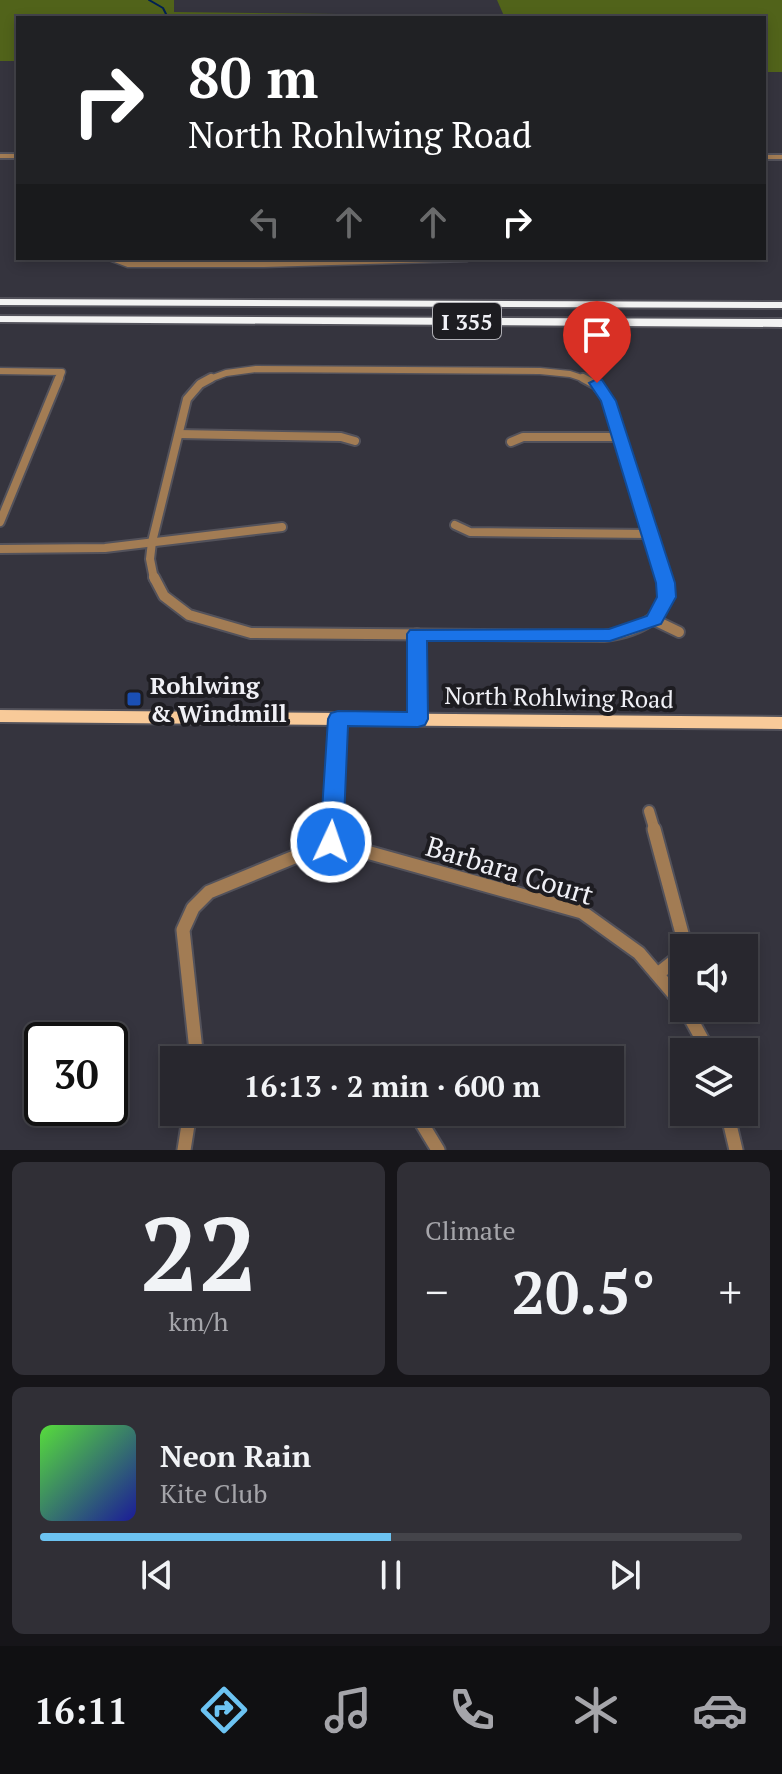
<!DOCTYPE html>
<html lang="en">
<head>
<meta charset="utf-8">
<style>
	body { margin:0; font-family:"PT Serif",serif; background:#302f36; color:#f1f3f6; height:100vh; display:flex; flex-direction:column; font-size:30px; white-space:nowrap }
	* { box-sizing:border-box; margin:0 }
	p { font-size:26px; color:#a5a5aa }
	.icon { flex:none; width:44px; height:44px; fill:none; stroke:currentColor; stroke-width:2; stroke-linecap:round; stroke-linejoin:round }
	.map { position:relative; height:1150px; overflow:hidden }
	.details { display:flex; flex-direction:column; gap:12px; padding:12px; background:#161519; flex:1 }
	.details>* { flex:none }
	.top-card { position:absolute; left:16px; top:16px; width:750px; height:244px; border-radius:0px; box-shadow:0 4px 12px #0003,0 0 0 2px #44444a; background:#202124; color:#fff; overflow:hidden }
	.controls { position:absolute; left:670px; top:934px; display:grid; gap:16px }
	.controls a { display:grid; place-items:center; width:88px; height:88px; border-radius:0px; background:#28272e; box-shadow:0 4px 12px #0003,0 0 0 2px #44444a; font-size:40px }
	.speed { position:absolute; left:24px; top:1022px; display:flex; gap:16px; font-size:40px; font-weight:700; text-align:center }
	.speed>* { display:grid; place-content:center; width:104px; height:104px; border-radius:50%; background:#28272e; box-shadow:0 4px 12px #0003,0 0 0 2px #44444a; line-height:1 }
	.speed .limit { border:4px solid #111; border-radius:12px; background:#fff; color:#111 }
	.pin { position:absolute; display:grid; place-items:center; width:68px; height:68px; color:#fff; margin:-82px -34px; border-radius:50% 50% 50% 0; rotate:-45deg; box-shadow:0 0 8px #0007 }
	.pin .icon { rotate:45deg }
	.me { position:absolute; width:88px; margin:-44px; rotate:3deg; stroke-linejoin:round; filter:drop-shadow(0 0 6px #0008) }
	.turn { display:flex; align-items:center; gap:28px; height:168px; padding:0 40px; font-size:36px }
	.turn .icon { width:104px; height:104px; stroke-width:2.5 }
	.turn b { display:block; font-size:56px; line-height:68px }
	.lanes { display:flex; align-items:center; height:76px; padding:0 40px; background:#0003; justify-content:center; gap:40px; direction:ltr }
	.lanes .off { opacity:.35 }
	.big { font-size:60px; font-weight:600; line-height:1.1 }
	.details .widget { flex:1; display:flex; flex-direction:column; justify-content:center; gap:12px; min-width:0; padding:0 28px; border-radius:12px; background:#302f36 }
	.details .dial { align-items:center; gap:0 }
	.dial b { font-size:104px; line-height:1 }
	.song { display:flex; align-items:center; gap:24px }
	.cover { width:96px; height:96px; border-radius:12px; background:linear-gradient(135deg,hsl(110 70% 55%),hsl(240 70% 35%)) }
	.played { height:8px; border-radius:4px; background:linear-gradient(90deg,#6cc3f2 50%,#44444a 50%) }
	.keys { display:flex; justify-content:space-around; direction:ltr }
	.heat { display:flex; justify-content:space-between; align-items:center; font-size:44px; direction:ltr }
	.details .tiles { flex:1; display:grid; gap:12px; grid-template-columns:1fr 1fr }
	.widget:last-child { grid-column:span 2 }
	.trip { position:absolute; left:160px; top:1046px; width:464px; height:80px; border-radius:0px; background:#28272e; box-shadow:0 4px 12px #0003,0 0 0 2px #44444a; font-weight:600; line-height:80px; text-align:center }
	.dock { display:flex; height:128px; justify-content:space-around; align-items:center; background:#101012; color:#a5a5aa }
	.dock .icon { width:56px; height:56px }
	.dock .current { color:#6cc3f2 }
	.dock b { font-size:36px; color:#f1f3f6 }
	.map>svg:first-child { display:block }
	.green { fill:#51631a }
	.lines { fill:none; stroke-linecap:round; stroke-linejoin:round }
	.stream { stroke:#002054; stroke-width:2 }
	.minor-far3-casing { stroke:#53525b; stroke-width:9 }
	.minor-far2-casing { stroke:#53525b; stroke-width:12 }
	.minor-far1-casing { stroke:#53525b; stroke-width:14 }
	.minor-casing { stroke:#53525b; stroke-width:17 }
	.tertiary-casing { stroke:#53525b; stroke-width:4 }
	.primary-casing { stroke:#53525b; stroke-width:4 }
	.motorway-casing { stroke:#53525b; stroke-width:4 }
	.minor-far3 { stroke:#a27c54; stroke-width:6 }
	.minor-far2 { stroke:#a27c54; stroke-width:8 }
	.minor-far1 { stroke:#a27c54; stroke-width:10 }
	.minor { stroke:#a27c54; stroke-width:13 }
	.tertiary { fill:#a27c54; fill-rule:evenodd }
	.primary { fill:#f8ca99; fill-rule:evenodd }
	.motorway { fill:#f2f2f2; fill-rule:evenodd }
	.route { fill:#1a73e8; stroke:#114b97; stroke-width:2 }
	.transit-dot { fill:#1a4fb4; stroke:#1d1c21; stroke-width:3 }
	.labels { text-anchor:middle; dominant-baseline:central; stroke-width:8; stroke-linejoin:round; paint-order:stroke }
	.shield { fill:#1d1c21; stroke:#b1b0b6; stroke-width:2 }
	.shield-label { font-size:22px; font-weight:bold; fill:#f0f0f6 }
	.poi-label { font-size:24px; font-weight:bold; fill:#f0f0f6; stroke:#1d1c21; text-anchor:start }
	.street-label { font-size:24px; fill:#f0f0f6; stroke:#1d1c21 }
	.near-street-label { font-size:28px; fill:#f0f0f6; stroke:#1d1c21 }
</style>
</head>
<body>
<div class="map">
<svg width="782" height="1150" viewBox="0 0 782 1150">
	<rect width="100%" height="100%" fill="#35343e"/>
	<polygon class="green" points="0,0 174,0 174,12 504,16 497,0 782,0 782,72 764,72 764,18 18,18 18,61 0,61"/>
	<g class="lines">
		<polyline class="stream" points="149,0 163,8 168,18"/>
		<defs>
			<g id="minor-far3">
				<polyline points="112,258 128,264 264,264 467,258"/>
				<polyline points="0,371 62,372 59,380"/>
				<polyline points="207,380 226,373 256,369 540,371 570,374 588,380"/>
			</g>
			<g id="minor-far2">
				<polyline points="583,378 596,385 609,401 665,579"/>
				<polyline points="179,434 341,437 355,441"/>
				<polyline points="511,442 523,437 620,437"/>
				<polyline points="0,522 59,378"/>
				<polyline points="455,525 470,532 650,534"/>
				<polyline points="0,549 105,548 282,527"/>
				<polyline points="154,579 150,559 152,542 187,399 200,384 211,378"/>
			</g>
			<g id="minor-far1">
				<path d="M154,577L164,596L189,615L251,633L604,636C636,632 676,617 664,577"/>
				<polyline points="654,620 679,632"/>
				<polyline points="417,634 418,719"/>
				<polyline points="649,811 655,831"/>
				<polyline points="332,831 338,719"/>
			</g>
			<g id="minor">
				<polyline points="654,829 684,941 678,958 659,973"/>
				<polyline points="331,842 582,912 639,953 684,1006"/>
				<polyline points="685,1008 709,1052"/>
				<polyline points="198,1055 302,1054 335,1060"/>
				<polyline points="197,1060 183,930 193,908 209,892 331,842 332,829"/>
				<polyline points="415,1112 438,1150"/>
				<polyline points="727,1112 736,1150"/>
				<polyline points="184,1150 190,1112"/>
			</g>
			<g id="tertiary">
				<rect x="0" y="154" width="18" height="4"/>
				<rect x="764" y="155" width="18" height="4"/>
			</g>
			<polygon id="primary" points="0,710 782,717 782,729 0,722"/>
			<g id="motorway">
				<polygon points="0,299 782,302 782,308 0,305"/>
				<polygon points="0,316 782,319 782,327 0,322"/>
			</g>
		</defs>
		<use href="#minor-far3" class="minor-far3-casing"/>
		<use href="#minor-far2" class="minor-far2-casing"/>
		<use href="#minor-far1" class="minor-far1-casing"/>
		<use href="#minor" class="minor-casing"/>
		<use href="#tertiary" class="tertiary-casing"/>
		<use href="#primary" class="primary-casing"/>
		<use href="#motorway" class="motorway-casing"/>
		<use href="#minor-far3" class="minor-far3"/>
		<use href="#minor-far2" class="minor-far2"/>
		<use href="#minor-far1" class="minor-far1"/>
		<use href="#minor" class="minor"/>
		<use href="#tertiary" class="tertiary"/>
		<use href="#primary" class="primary"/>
		<use href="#motorway" class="motorway"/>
	</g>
	<polygon class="route" points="597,379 602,380 616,401 675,583 676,597 661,624 610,641 427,641 428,719 425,725 418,727 348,726 343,842 340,849 331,852 323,849 320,842 328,719 331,713 338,711 407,712 407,634 410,630 609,629 647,616 657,597 656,583 601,401 589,383"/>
	<rect class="transit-dot" x="126" y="691" width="16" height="16" rx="4"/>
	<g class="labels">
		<rect class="shield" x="433" y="303" width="68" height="36" rx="6"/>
		<g class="shield-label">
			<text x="467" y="321">I 355</text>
		</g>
		<g class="poi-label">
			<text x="150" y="685">Rohlwing<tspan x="150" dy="28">&amp; Windmill</tspan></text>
		</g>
		<g class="street-label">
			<text transform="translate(559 697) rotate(1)">North Rohlwing Road</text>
		</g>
		<g class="near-street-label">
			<text transform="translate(510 870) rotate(17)">Barbara Court</text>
		</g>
	</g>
</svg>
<div class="controls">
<a><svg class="icon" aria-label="sound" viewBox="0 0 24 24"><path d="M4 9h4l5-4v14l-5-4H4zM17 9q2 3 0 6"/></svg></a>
<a><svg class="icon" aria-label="layers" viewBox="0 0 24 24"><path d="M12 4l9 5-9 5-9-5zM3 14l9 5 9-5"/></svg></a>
</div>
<div class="speed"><div class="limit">30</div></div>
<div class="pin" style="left:597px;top:383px;background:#d93025"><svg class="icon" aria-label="arrive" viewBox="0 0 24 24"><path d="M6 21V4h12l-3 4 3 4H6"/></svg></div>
<svg class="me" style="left:331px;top:842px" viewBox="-20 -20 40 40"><circle r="17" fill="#1a73e8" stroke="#fff" stroke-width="3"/><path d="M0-11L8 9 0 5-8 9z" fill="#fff"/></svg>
<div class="trip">16:13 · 2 min · 600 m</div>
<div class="top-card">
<div class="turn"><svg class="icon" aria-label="right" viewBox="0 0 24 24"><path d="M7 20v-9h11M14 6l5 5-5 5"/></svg><div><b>80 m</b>North Rohlwing Road</div></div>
<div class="lanes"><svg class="icon off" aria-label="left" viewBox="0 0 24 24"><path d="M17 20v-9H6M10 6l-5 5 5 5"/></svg><svg class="icon off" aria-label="ahead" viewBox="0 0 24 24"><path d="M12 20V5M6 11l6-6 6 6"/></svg><svg class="icon off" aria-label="ahead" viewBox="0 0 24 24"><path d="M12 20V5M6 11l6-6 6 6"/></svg><svg class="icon" aria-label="right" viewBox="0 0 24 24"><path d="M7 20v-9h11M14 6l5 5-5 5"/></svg></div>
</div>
</div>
<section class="details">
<div class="tiles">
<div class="widget dial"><b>22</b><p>km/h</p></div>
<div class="widget"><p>Climate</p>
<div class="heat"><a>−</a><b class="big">20.5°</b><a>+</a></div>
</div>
<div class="widget">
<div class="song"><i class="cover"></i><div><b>Neon Rain</b><p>Kite Club</p></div></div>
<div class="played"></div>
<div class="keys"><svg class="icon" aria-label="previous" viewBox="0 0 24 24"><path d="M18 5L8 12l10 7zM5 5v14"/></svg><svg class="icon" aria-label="pause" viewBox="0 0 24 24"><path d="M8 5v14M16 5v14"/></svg><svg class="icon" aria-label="next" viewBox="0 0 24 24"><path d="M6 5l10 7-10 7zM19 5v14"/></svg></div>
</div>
</div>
</section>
<nav class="dock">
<b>16:11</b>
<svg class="icon current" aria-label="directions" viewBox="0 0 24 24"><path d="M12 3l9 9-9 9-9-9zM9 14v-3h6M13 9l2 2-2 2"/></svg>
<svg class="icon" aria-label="music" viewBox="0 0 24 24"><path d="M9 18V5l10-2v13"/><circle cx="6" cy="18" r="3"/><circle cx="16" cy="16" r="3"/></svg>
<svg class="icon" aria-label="phone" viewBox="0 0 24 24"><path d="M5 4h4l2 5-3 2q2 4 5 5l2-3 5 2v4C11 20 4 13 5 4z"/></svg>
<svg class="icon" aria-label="climate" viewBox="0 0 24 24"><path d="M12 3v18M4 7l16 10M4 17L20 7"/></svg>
<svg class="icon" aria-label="car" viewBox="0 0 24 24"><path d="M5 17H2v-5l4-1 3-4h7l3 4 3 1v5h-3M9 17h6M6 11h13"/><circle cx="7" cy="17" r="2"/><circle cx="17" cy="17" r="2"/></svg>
</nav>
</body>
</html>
